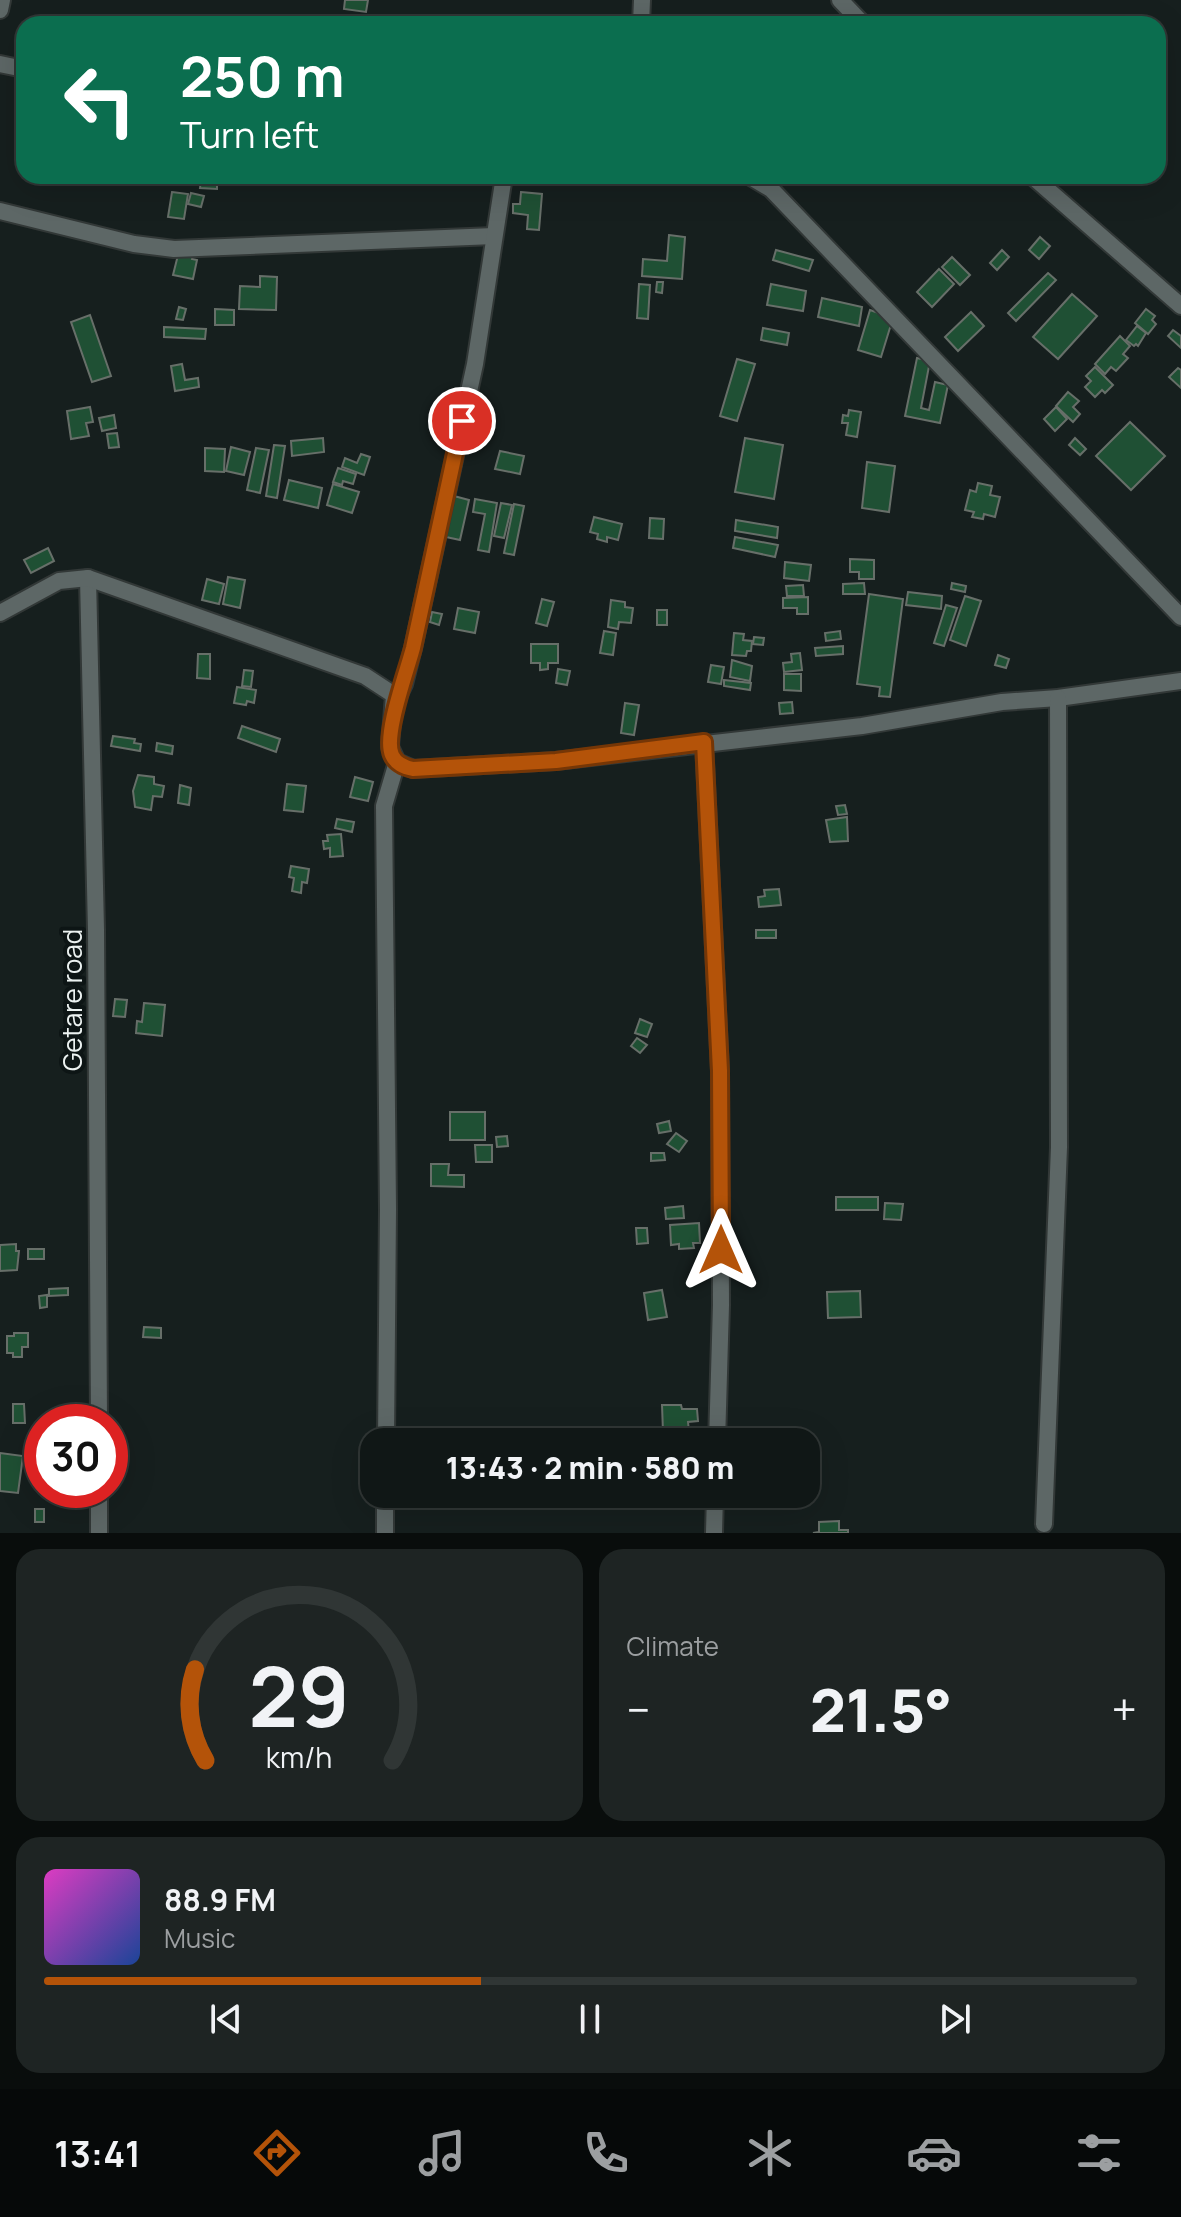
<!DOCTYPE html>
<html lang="en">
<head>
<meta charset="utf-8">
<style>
	body { margin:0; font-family:Manrope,sans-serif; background:#1e2423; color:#f1f3f6; height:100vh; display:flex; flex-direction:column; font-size:30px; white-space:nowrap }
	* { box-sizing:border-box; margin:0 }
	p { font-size:26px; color:#9c9fa1 }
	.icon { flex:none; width:44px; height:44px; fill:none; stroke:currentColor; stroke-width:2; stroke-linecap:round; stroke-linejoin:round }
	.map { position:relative; height:1533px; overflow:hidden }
	.sheet { display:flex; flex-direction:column; gap:16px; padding:16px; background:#090d0c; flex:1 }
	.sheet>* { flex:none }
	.hud { position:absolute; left:16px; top:16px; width:1150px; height:168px; border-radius:24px; box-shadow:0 8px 32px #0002,0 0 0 2px #303635; background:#0b6e4f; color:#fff; overflow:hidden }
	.speed { position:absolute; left:24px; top:1404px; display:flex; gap:16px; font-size:40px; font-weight:700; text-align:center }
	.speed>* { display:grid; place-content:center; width:104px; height:104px; border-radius:50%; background:#101716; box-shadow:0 8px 32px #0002,0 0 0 2px #303635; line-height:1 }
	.speed .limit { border:12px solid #d22; background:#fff; color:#111 }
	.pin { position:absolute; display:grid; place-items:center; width:68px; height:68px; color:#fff; margin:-34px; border:4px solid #fff; border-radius:50%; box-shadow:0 2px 8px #0007 }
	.me { position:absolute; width:88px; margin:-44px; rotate:0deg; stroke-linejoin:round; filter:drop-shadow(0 0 6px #0008) }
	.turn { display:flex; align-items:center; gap:28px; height:168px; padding:0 32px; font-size:36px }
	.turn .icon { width:104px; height:104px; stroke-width:2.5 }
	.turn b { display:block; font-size:56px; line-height:68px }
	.big { font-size:60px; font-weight:800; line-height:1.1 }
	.sheet .tile { flex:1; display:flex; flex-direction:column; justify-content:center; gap:12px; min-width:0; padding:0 28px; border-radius:24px; background:#1e2423 }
	.sheet .dial { align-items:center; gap:0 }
	.dial svg { height:208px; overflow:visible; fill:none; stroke:#303635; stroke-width:7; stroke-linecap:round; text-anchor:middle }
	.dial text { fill:#f1f3f6; stroke:none }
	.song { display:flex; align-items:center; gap:24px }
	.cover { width:96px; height:96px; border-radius:12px; background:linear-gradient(135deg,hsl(310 70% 55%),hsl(220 70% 35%)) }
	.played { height:8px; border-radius:4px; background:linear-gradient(90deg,#b45309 40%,#303635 40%) }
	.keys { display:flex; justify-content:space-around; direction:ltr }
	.heat { display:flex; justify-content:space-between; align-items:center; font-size:44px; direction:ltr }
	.sheet .tiles { flex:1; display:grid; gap:16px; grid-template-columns:1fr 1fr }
	.tile:last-child { grid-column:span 2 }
	.trip { position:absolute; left:360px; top:1428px; width:460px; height:80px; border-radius:24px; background:#101716; box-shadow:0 8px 32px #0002,0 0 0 2px #303635; font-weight:800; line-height:80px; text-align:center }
	.tab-bar { display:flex; height:128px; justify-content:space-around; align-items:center; background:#060909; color:#9c9fa1 }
	.tab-bar .icon { width:56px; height:56px }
	.tab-bar .selected { color:#b45309 }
	.tab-bar b { font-size:36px; color:#f1f3f6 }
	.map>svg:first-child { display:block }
	.building { fill:#1f5034; stroke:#676f69; stroke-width:2 }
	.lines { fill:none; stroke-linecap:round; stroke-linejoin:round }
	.minor-casing { stroke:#323837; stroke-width:20 }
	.minor { stroke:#5d6766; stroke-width:16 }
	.route-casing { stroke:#753606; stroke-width:20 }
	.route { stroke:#b45309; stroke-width:14 }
	.labels { text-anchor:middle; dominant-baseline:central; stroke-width:8; stroke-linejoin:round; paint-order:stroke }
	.street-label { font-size:26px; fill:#ecf2f1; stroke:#0d1515 }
</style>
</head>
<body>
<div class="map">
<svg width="1181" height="1533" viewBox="0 0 1181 1533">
	<rect width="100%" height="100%" fill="#161f1e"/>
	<g class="building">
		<polygon points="345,0 368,0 366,12 344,9"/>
		<polygon points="201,180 217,180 217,189 200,188"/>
		<polygon points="172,192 188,194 184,219 168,217"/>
		<polygon points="521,192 542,194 539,230 527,229 528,215 513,213 513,204 520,204"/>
		<polygon points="191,193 204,196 201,207 188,204"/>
		<polygon points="669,235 685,237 682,279 642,276 643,259 667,261"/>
		<polygon points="1040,237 1050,246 1039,259 1029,250"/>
		<polygon points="776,250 813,260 809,271 773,260"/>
		<polygon points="1002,250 1009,257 997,270 990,263"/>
		<polygon points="179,251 193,254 192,259 197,260 193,279 173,275"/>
		<polygon points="952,257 970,275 960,285 942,267"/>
		<polygon points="939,269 954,284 932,307 917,292"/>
		<polygon points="1048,273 1056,280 1016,321 1008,313"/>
		<polygon points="260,276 277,277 276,310 239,309 240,286 260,287"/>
		<polygon points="657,282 663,282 662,293 656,292"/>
		<polygon points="639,284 650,285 648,319 637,318"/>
		<polygon points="771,284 806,291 803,311 767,305"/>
		<polygon points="1072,294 1097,316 1058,359 1033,337"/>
		<polygon points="822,298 862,307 859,326 818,317"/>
		<polygon points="179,307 186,309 183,320 176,319"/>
		<polygon points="215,309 234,310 234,325 215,325"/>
		<polygon points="1146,309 1155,316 1152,320 1156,324 1148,334 1135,323"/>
		<polygon points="870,310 893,318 881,357 858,350"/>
		<polygon points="971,312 984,326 958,351 945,337"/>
		<polygon points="90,315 111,376 92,382 71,322"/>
		<polygon points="1137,326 1146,333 1138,346 1136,344 1134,346 1126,340"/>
		<polygon points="164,327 206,329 205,339 164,337"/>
		<polygon points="763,328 789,333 787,345 761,340"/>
		<polygon points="1173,330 1181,336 1181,348 1168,336"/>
		<polygon points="1120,336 1130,346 1123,354 1128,358 1116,371 1111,367 1105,374 1095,364"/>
		<polygon points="917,358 930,361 921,408 929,410 935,382 948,385 940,423 905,416"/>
		<polygon points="737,359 755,364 737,421 720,416"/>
		<polygon points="182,364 185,380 198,378 199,387 175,391 171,366"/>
		<polygon points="1095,367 1113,385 1105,393 1102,390 1095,397 1085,387 1091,381 1086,376"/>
		<polygon points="1178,368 1181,370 1181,388 1169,377"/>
		<polygon points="1068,392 1079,401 1073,407 1080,414 1073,422 1056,406"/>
		<polygon points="90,407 93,422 86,423 89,436 71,439 67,411"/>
		<polygon points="1056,407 1067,419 1055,431 1044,419"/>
		<polygon points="849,410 861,412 857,437 846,435 848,423 842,423 843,415 848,416"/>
		<polygon points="476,414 490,415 489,426 475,424"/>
		<polygon points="114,415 116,428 102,431 99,418"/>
		<polygon points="1130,422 1165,456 1131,490 1096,456"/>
		<polygon points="117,433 119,447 109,448 107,434"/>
		<polygon points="323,438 324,452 292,456 291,441"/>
		<polygon points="745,438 783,445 774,499 735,492"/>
		<polygon points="1075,438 1086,449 1080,455 1069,445"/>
		<polygon points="274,445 285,446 277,498 266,496"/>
		<polygon points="231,447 250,452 244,475 226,471"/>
		<polygon points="205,448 225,449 224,472 205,471"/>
		<polygon points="256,448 269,450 260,493 247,490"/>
		<polygon points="500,451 524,456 520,474 495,469"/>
		<polygon points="361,454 370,457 364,475 342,467 345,458 357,463"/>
		<polygon points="867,462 895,466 889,512 862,508"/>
		<polygon points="338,468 356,474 353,484 343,481 342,485 333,482"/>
		<polygon points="289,480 322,488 318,508 284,500"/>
		<polygon points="978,483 992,486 990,495 1000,497 995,517 984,514 983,519 972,517 974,512 965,510 970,490 976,492"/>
		<polygon points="333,484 359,492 352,513 327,505"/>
		<polygon points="454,496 469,500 460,540 446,537"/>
		<polygon points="475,499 497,503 489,552 478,550 485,514 473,512"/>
		<polygon points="501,503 512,505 504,538 494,536"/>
		<polygon points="514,504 524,506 514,555 504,553"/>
		<polygon points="594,517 622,524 618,540 607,537 607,542 597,539 598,534 590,532"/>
		<polygon points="650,518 664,519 663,539 649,538"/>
		<polygon points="736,520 778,527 777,538 735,531"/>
		<polygon points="735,537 778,545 775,557 733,548"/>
		<polygon points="48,548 54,561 31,573 24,560"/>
		<polygon points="850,559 874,560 874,579 859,579 859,572 850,572"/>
		<polygon points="785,562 811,565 809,581 784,578"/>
		<polygon points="228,577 245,580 240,608 223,604"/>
		<polygon points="207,579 224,584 219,604 202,600"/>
		<polygon points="864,583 865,594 843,594 843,584"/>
		<polygon points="952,583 966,586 965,592 951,589"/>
		<polygon points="803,585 804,596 787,596 786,586"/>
		<polygon points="908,592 942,596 941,609 906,605"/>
		<polygon points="869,594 903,599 890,697 879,696 880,687 857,684"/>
		<polygon points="965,596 981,601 966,646 950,640"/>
		<polygon points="808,597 808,614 797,614 797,608 783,608 783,598"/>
		<polygon points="542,599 554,602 547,626 536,623"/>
		<polygon points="611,600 625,602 625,607 633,608 631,623 619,622 618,629 608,627"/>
		<polygon points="946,605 957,608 944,646 934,643"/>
		<polygon points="458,608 479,612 475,633 454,629"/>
		<rect x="657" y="610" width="10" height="15"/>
		<polygon points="432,612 442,614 439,625 430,622"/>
		<polygon points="604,631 616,633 613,655 600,653"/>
		<polygon points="840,631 841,639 826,641 825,633"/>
		<polygon points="734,633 744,634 743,640 752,641 751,651 747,651 746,656 732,655"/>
		<polygon points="754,637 764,638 763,645 753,644"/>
		<polygon points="531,644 558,644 558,663 548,663 548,669 540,670 540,663 531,663"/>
		<polygon points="843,646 843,654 816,656 815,648"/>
		<polygon points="800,653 802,670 784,672 783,663 792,662 791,654"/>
		<polygon points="198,654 210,654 210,679 197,678"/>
		<polygon points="998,655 1009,659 1006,668 995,665"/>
		<polygon points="732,660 752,666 750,681 730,677"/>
		<polygon points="711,665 724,667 721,684 708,682"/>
		<polygon points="558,669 570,671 567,685 556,683"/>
		<polygon points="244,670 253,671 251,687 242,686"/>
		<polygon points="784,674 801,674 801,691 784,690"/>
		<polygon points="724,680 751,683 750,690 724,686"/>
		<polygon points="237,687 256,690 254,703 247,701 246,705 234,703"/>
		<polygon points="792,702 793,713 780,714 779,703"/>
		<polygon points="625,703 639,705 634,735 621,733"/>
		<polygon points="242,726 280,739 276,752 238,738"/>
		<polygon points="113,736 135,739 134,743 141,744 140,751 111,746"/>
		<polygon points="157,743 173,746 172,754 156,751"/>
		<polygon points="138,775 154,777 154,784 164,786 162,797 153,796 151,810 135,807 133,791"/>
		<polygon points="355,777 373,782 368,801 350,797"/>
		<polygon points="287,784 306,786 303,812 284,810"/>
		<polygon points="180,785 191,788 189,805 178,803"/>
		<polygon points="845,805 847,814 838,815 836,806"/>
		<polygon points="847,817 848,841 830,842 826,820"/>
		<polygon points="337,819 354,822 352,832 335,828"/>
		<polygon points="341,834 343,856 330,857 330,848 324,849 323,841 328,841 327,835"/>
		<polygon points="291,866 309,869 307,883 302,882 301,893 292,891 294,878 289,877"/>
		<polygon points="779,889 781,905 759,907 758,897 765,896 764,890"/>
		<rect x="756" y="930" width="20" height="8"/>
		<polygon points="115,999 127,1000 125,1017 113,1016"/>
		<polygon points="144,1003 165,1005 162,1036 136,1033 137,1021 142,1022"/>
		<polygon points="640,1019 652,1024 647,1037 635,1033"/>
		<polygon points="637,1038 647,1045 640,1053 631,1046"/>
		<rect x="450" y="1112" width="35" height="28"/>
		<polygon points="669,1121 671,1131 659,1133 657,1124"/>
		<polygon points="676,1133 687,1141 679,1152 667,1144"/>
		<polygon points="507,1136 508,1146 497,1147 496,1137"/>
		<polygon points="475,1145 492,1145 492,1162 476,1162"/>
		<polygon points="651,1153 664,1153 665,1160 651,1161"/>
		<polygon points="431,1164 449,1164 448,1175 464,1175 464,1187 431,1186"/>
		<rect x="836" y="1197" width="42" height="13"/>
		<polygon points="885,1203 903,1204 901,1220 884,1219"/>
		<polygon points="683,1206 684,1218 666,1219 665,1208"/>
		<polygon points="699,1223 700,1243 693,1243 694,1248 679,1249 679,1244 671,1245 670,1225"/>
		<polygon points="636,1228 647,1228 648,1243 637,1244"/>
		<polygon points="16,1244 16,1251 19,1251 17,1270 0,1271 0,1245"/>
		<rect x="28" y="1249" width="16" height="10"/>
		<polygon points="68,1288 68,1295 49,1296 49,1289"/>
		<polygon points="662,1290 667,1317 648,1320 644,1293"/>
		<polygon points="860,1291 861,1317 828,1318 827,1292"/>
		<polygon points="47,1295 47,1307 40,1308 39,1296"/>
		<polygon points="144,1327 161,1328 161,1338 143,1337"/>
		<polygon points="14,1333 28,1333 28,1347 22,1347 22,1357 13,1357 13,1353 7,1353 7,1336 14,1336"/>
		<polygon points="13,1404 24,1404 25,1423 13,1423"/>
		<polygon points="662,1405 681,1405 682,1409 697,1409 698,1421 688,1422 689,1431 663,1432"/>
		<polygon points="0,1453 23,1456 18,1493 0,1491"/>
		<rect x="35" y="1509" width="9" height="13"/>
		<polygon points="839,1521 839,1530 848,1530 848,1533 813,1533 819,1532 819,1522"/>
	</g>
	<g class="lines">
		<defs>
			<g id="minor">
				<polyline points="840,0 863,24"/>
				<polyline points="0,10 2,0"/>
				<polyline points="641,24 642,0"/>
				<polyline points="0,64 24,69"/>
				<polyline points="749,176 771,189 1181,617"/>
				<polyline points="1032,176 1181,306"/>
				<polyline points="0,211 134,244 174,249 494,236"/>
				<polyline points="88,578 96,930 99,1422"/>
				<polyline points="0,613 59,581 88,578 365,676 394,695 390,747 397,762 413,769 556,761 862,726 1002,702 1058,698 1181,681"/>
				<polyline points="395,703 404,684 413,648 475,364 504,176"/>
				<polyline points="704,742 720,1071 721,1305 717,1442"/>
				<polyline points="386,1442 388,1209 384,806 397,762"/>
				<polyline points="99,1490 99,1533"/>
				<polyline points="1044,1524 1059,1147 1058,698"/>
				<polyline points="385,1533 385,1494"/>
				<polyline points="714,1533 715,1494"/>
			</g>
		</defs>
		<use href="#minor" class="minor-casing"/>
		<use href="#minor" class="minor"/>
	</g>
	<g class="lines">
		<defs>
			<path id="route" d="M462,421L413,648C407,671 383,736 392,755C396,764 404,767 413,769L556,761L704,742L720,1071L721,1250"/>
		</defs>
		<use href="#route" class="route-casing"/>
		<use href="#route" class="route"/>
	</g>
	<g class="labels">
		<g class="street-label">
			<text transform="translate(72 1000) rotate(-90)">Getare road</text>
		</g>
	</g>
</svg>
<div class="speed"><div class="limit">30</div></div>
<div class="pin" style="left:462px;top:421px;background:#d93025"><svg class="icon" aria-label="arrive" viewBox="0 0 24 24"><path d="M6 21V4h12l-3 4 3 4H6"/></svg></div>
<svg class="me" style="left:721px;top:1250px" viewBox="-20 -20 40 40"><path d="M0-17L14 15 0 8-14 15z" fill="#b45309" stroke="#fff" stroke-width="4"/></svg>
<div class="trip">13:43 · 2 min · 580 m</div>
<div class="hud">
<div class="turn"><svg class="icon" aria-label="left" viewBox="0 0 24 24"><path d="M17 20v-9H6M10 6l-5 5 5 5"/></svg><div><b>250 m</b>Turn left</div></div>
</div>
</div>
<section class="sheet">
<div class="tiles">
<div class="tile dial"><svg viewBox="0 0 100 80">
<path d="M14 69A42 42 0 1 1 86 69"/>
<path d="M14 69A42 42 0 0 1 10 34" stroke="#b45309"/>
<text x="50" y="56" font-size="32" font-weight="700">29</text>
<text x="50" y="72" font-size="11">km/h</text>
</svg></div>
<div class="tile"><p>Climate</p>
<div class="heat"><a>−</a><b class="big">21.5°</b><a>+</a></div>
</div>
<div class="tile">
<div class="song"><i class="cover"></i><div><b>88.9 FM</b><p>Music</p></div></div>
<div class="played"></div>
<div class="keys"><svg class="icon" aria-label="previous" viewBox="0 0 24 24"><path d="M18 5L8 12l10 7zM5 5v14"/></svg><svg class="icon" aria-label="pause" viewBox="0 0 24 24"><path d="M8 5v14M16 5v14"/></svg><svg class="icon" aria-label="next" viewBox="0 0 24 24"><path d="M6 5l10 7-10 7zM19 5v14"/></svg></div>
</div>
</div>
</section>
<nav class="tab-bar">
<b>13:41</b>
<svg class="icon selected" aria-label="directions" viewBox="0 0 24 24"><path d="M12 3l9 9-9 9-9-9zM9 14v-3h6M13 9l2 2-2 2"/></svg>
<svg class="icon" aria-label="music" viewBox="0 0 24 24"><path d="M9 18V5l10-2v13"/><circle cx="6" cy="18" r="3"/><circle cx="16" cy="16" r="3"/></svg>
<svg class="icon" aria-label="phone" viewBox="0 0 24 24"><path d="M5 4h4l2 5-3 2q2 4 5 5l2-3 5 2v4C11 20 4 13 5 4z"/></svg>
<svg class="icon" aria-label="climate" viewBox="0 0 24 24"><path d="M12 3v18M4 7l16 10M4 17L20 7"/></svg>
<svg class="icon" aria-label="car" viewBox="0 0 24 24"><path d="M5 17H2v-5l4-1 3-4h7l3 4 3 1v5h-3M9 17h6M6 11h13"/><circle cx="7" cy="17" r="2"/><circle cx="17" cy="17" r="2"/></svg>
<svg class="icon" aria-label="filters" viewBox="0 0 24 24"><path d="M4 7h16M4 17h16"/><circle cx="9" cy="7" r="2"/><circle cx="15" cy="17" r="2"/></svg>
</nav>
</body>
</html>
